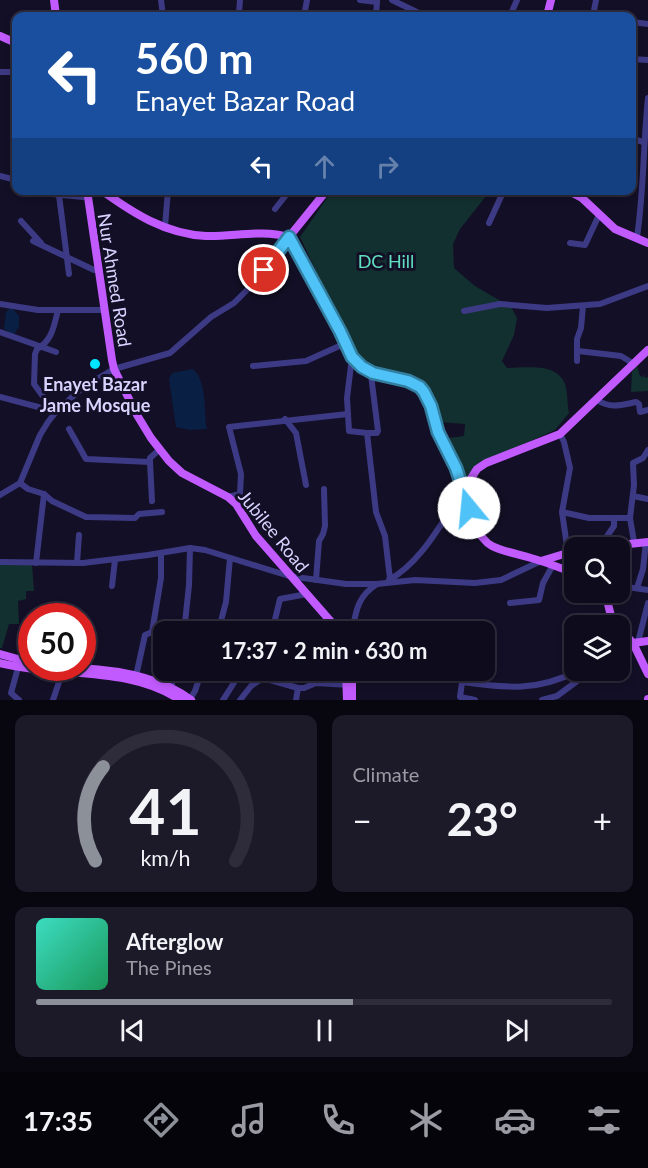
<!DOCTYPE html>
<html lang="en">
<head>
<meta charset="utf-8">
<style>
	body { margin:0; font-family:Lato,sans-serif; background:#1c1929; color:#f1f3f6; height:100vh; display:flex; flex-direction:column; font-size:22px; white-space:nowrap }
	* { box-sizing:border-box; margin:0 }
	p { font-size:20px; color:#9b9ba3 }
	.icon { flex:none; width:33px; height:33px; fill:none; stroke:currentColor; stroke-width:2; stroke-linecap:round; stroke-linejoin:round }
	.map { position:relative; height:700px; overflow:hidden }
	.details { display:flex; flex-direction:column; gap:15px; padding:15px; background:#08060f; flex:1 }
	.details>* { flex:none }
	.banner { position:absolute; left:12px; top:12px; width:624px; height:183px; border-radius:12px; box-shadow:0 3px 9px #0003,0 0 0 2px #2e2b3b; background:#1a4fa0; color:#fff; overflow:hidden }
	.fabs { position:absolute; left:564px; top:537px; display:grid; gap:12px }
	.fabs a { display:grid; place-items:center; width:66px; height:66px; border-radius:12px; background:#0e0b1c; box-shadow:0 3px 9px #0003,0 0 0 2px #2e2b3b; font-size:30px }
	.speed { position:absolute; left:18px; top:603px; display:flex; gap:12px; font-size:30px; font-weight:700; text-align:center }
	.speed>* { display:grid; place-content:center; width:78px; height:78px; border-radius:50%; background:#0e0b1c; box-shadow:0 3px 9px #0003,0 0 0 2px #2e2b3b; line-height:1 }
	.speed .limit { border:9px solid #d22; background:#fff; color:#111 }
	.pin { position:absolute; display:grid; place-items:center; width:51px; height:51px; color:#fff; margin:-26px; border:3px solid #fff; border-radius:50%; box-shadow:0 2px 6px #0007 }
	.me { position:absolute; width:66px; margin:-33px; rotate:343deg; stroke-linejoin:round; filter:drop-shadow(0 0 4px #0008) }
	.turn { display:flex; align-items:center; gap:21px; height:126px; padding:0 24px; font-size:27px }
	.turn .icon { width:78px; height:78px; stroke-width:2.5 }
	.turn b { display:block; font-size:42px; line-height:51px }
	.lanes { display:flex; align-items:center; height:57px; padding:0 24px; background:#0003; justify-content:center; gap:30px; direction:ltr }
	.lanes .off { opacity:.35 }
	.big { font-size:45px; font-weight:700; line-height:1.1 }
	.details .tile { flex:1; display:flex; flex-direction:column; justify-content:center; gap:9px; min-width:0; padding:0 21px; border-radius:12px; background:#1c1929 }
	.details .dial { align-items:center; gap:0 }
	.dial svg { height:156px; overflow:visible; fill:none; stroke:#2e2b3b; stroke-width:7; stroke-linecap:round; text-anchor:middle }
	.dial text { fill:#f1f3f6; stroke:none }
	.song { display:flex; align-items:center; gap:18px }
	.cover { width:72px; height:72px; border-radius:9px; background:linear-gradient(135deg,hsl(170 70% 55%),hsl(150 70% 35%)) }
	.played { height:6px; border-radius:3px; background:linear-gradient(90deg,#8c9099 55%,#2e2b3b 55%) }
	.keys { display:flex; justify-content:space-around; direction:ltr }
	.heat { display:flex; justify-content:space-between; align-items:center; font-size:33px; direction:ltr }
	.details .tiles { flex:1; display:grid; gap:15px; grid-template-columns:1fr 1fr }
	.tile:last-child { grid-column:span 2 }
	.trip { position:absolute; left:153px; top:621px; width:342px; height:60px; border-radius:12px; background:#0e0b1c; box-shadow:0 3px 9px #0003,0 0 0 2px #2e2b3b; font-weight:700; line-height:60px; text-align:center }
	.menu { display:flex; height:96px; justify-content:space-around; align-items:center; background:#06040b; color:#9b9ba3 }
	.menu .icon { width:42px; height:42px }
	.menu .selected { color:#8c9099 }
	.menu b { font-size:27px; color:#f1f3f6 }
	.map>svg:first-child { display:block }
	.green { fill:#12302f }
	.water { fill:#0a1f44 }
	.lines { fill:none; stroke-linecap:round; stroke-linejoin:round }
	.minor { stroke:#3d3a85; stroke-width:6 }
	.major { stroke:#c25bff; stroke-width:8 }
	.route-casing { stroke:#337fa1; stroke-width:15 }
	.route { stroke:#4fc3f7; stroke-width:10 }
	.poi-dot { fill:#00e5ff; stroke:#130f26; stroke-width:2 }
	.labels { text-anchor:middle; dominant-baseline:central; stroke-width:6; stroke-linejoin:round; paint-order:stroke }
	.park-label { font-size:18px; fill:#5fe0c0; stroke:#130f26 }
	.street-label { font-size:18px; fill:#d9d4ff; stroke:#130f26 }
	.poi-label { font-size:18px; font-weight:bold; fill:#d9d4ff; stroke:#130f26 }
</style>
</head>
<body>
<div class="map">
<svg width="648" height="700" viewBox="0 0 648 700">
	<rect width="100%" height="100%" fill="#130f26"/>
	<g class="green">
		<path d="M332,191H490L460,229L453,244L454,268L475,286L511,307L517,318L514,335L502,361L507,368C525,368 557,362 565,384C568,392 567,404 569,413L555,430L479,464L461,483L449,438L464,436L465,424L441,422L424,384L378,369L355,354L300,237Z"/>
		<polygon points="637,366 640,376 643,377 644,374 645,378 648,377 648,391 631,392 632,372"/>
		<polygon points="0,564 32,564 34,591 26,591 26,599 18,601 19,624 9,624 2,648 0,648"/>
	</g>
	<g class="water">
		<polygon points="10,308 12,308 19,316 19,326 14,335 4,329 6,312"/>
		<path d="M193,369C208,383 203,410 207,429L190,430L176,427L169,379L172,373Z"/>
	</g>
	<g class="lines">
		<g class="minor">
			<polyline points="161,0 163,16"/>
			<polyline points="360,0 377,2"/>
			<polyline points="392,0 425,16"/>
			<polyline points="211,16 236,16 239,13 240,0"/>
			<polyline points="304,16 307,0"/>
			<polyline points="376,16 377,2"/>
			<polyline points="510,16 517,0"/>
			<polyline points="593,16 596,0"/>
			<polyline points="632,22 648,24"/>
			<polyline points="632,59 648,60"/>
			<polyline points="0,72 16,72"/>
			<polyline points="632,139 644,142"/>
			<polyline points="0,176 16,180"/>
			<polyline points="46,190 52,194 83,197"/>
			<polyline points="59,195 69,274"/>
			<polyline points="275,209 290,190"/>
			<polyline points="21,221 41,243"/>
			<polyline points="489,223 504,190"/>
			<polyline points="165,227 168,190"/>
			<path d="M637,237C644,191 643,145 648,98"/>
			<polyline points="33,241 94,270"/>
			<polyline points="570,243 585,245 599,215"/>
			<polyline points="0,304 38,310 101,310"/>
			<polyline points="464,311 500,304 547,308 600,304 648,286"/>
			<polyline points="0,332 56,352"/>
			<polyline points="578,351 621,356 634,364"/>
			<polyline points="352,357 347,398 349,431 367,433 376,512 385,536 390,579"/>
			<polyline points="577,361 577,339 581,328 583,306"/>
			<polyline points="253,366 306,361 346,343"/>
			<polyline points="0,397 42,408 54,414"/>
			<path d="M597,400C611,409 621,405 636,402L639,404L640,412L648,410"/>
			<path d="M55,413L34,384L35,354L37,349C52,341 54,326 58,310"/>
			<polyline points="285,419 296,433 306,485"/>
			<polyline points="69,429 86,459 150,462"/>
			<polyline points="367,433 377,433 378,431 371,375 373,373"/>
			<polyline points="560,434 564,442 570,468 562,512 568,553"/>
			<polyline points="20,483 28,489 44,494 52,501 86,517 135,518 139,514 162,512"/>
			<polyline points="0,495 20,483 40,435 48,422 55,413 83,387 114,369 170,353 211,317 234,303 251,286 289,237"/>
			<polyline points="633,496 648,499"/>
			<polyline points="228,497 240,494 241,474 229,427 348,414"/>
			<polyline points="152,501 150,462 150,458 160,449"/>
			<polyline points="562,512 589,518 630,518"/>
			<polyline points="634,542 630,518 634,485 633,463 643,458 648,450"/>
			<polyline points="601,545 614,526 614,519"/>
			<polyline points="0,562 83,563 148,555 190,548 205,550 289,576 346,584 377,584 415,580 475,583 501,580 541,561"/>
			<polyline points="36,563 44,494"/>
			<polyline points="77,563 79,535"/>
			<polyline points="316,580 319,541 323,534 325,526 324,489"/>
			<path d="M389,580C422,562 442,521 463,491"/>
			<polyline points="112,586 115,560"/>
			<polyline points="620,586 648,590"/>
			<polyline points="637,588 643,569 646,542"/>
			<polyline points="510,603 539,600 543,583 553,565"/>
			<polyline points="185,623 219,631"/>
			<polyline points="152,632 161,578 161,553"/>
			<polyline points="184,632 189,585 190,548"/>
			<polyline points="218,632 226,602 230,558"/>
			<polyline points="272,632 280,599 307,594"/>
			<path d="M284,632C300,626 317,631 332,622"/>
			<path d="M352,632C356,610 358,596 377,584"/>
			<polyline points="638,642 648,603"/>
			<polyline points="620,643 624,641 626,643 630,639"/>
			<polyline points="620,650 626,643"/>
			<polyline points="136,676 145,635 152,632 162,632"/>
			<polyline points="263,678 298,688 304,688 316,683 350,685"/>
			<polyline points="171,687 176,670"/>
			<polyline points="190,699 195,691 202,670"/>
			<polyline points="19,700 11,693 19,664"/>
			<polyline points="53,700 62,673"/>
			<polyline points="223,700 242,670"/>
			<polyline points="240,700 251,686 263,678 264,670"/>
			<polyline points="296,700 298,688"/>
			<path d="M475,700L460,697L462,682C506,688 538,692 579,670"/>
			<polyline points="542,700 557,696 592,670"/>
		</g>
		<g class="major">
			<polyline points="54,0 56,16"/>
			<polyline points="547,16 551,0"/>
			<polyline points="0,36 16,43"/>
			<polyline points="87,190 112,360 114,369 137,415 151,438 169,461 182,473 228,497 236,504 256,536 340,632"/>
			<path d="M101,190C133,213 165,234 206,236C233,237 262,229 289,237"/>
			<polyline points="567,190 582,198 615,229 648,243"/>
			<path d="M289,237C305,267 322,296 337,326C344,339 348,355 360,365C376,380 408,372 422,390C432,402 433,418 438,432C443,445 452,456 457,469C465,489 471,535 492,546C504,552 519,554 531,558C546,562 560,568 574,573"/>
			<polyline points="289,237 327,190"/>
			<polyline points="463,491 477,469 486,463 560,434 648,350"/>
			<polyline points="592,548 648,542"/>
			<polyline points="541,561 574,551"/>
			<polyline points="605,592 611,616 618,626"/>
			<polyline points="620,628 633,643 648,674"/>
			<polyline points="633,643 648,641"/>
			<polyline points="0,654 32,663"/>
			<path d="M0,663C58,678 128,665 180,700"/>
			<path d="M80,668C117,670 161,677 191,700"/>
			<polyline points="346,670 347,700"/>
			<polyline points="352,670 352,700"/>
			<polyline points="648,700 648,699"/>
		</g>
	</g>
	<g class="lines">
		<defs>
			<polyline id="route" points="264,270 289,237 340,331 352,357 362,367 373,373 408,381 420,387 424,392 431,406 438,432 456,468 469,508"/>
		</defs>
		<use href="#route" class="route-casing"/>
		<use href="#route" class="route"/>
	</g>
	<circle class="poi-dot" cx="95" cy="364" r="6"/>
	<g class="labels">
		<g class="park-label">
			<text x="386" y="261">DC Hill</text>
		</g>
		<g class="street-label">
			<text transform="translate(115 280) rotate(81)">Nur Ahmed Road</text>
			<text transform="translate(274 531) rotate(51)">Jubilee Road</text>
		</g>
		<g class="poi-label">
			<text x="95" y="384">Enayet Bazar<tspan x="95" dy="21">Jame Mosque</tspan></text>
		</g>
	</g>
</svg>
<div class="fabs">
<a><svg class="icon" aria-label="search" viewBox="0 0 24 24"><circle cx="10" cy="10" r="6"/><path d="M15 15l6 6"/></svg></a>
<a><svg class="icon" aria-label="layers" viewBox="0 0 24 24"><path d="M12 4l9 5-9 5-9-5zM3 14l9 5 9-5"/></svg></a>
</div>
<div class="speed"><div class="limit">50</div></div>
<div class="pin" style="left:264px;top:270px;background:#d93025"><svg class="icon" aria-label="arrive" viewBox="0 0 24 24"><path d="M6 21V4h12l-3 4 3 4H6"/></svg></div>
<svg class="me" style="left:469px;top:508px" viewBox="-20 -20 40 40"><circle r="19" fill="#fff"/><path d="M0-13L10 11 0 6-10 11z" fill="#4fc3f7"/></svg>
<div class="trip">17:37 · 2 min · 630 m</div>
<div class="banner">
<div class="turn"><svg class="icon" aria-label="left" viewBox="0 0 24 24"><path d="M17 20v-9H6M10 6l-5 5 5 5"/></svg><div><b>560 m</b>Enayet Bazar Road</div></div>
<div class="lanes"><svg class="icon" aria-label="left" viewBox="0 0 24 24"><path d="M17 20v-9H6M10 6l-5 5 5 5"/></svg><svg class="icon off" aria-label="ahead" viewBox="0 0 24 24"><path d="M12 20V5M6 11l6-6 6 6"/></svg><svg class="icon off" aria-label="right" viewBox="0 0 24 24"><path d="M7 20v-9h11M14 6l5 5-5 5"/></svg></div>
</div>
</div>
<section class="details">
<div class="tiles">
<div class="tile dial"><svg viewBox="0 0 100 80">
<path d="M14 69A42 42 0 1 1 86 69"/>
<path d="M14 69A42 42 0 0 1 18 21" stroke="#8c9099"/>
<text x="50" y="56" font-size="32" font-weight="700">41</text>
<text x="50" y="72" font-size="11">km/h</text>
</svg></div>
<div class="tile"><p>Climate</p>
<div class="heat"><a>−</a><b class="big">23°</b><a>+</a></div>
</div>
<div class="tile">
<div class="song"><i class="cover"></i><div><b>Afterglow</b><p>The Pines</p></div></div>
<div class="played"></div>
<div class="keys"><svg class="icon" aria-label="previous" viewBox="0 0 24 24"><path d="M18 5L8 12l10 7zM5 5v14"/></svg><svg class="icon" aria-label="pause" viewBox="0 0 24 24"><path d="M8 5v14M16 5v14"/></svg><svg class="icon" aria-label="next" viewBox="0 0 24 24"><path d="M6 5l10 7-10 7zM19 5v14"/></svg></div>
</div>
</div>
</section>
<nav class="menu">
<b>17:35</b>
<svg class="icon selected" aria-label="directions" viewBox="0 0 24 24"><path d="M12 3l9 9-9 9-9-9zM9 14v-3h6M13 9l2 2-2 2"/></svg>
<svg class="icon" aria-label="music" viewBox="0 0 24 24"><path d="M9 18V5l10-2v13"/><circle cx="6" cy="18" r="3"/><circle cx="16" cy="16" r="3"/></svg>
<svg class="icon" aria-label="phone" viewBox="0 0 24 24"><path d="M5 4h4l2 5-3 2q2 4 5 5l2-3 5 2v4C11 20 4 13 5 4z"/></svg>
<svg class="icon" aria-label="climate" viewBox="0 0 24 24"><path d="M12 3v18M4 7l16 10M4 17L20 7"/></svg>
<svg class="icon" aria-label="car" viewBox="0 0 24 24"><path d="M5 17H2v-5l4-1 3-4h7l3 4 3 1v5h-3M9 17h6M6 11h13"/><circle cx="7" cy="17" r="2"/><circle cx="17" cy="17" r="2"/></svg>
<svg class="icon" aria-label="filters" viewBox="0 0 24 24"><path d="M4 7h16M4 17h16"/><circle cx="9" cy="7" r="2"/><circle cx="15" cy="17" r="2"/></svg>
</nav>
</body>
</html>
